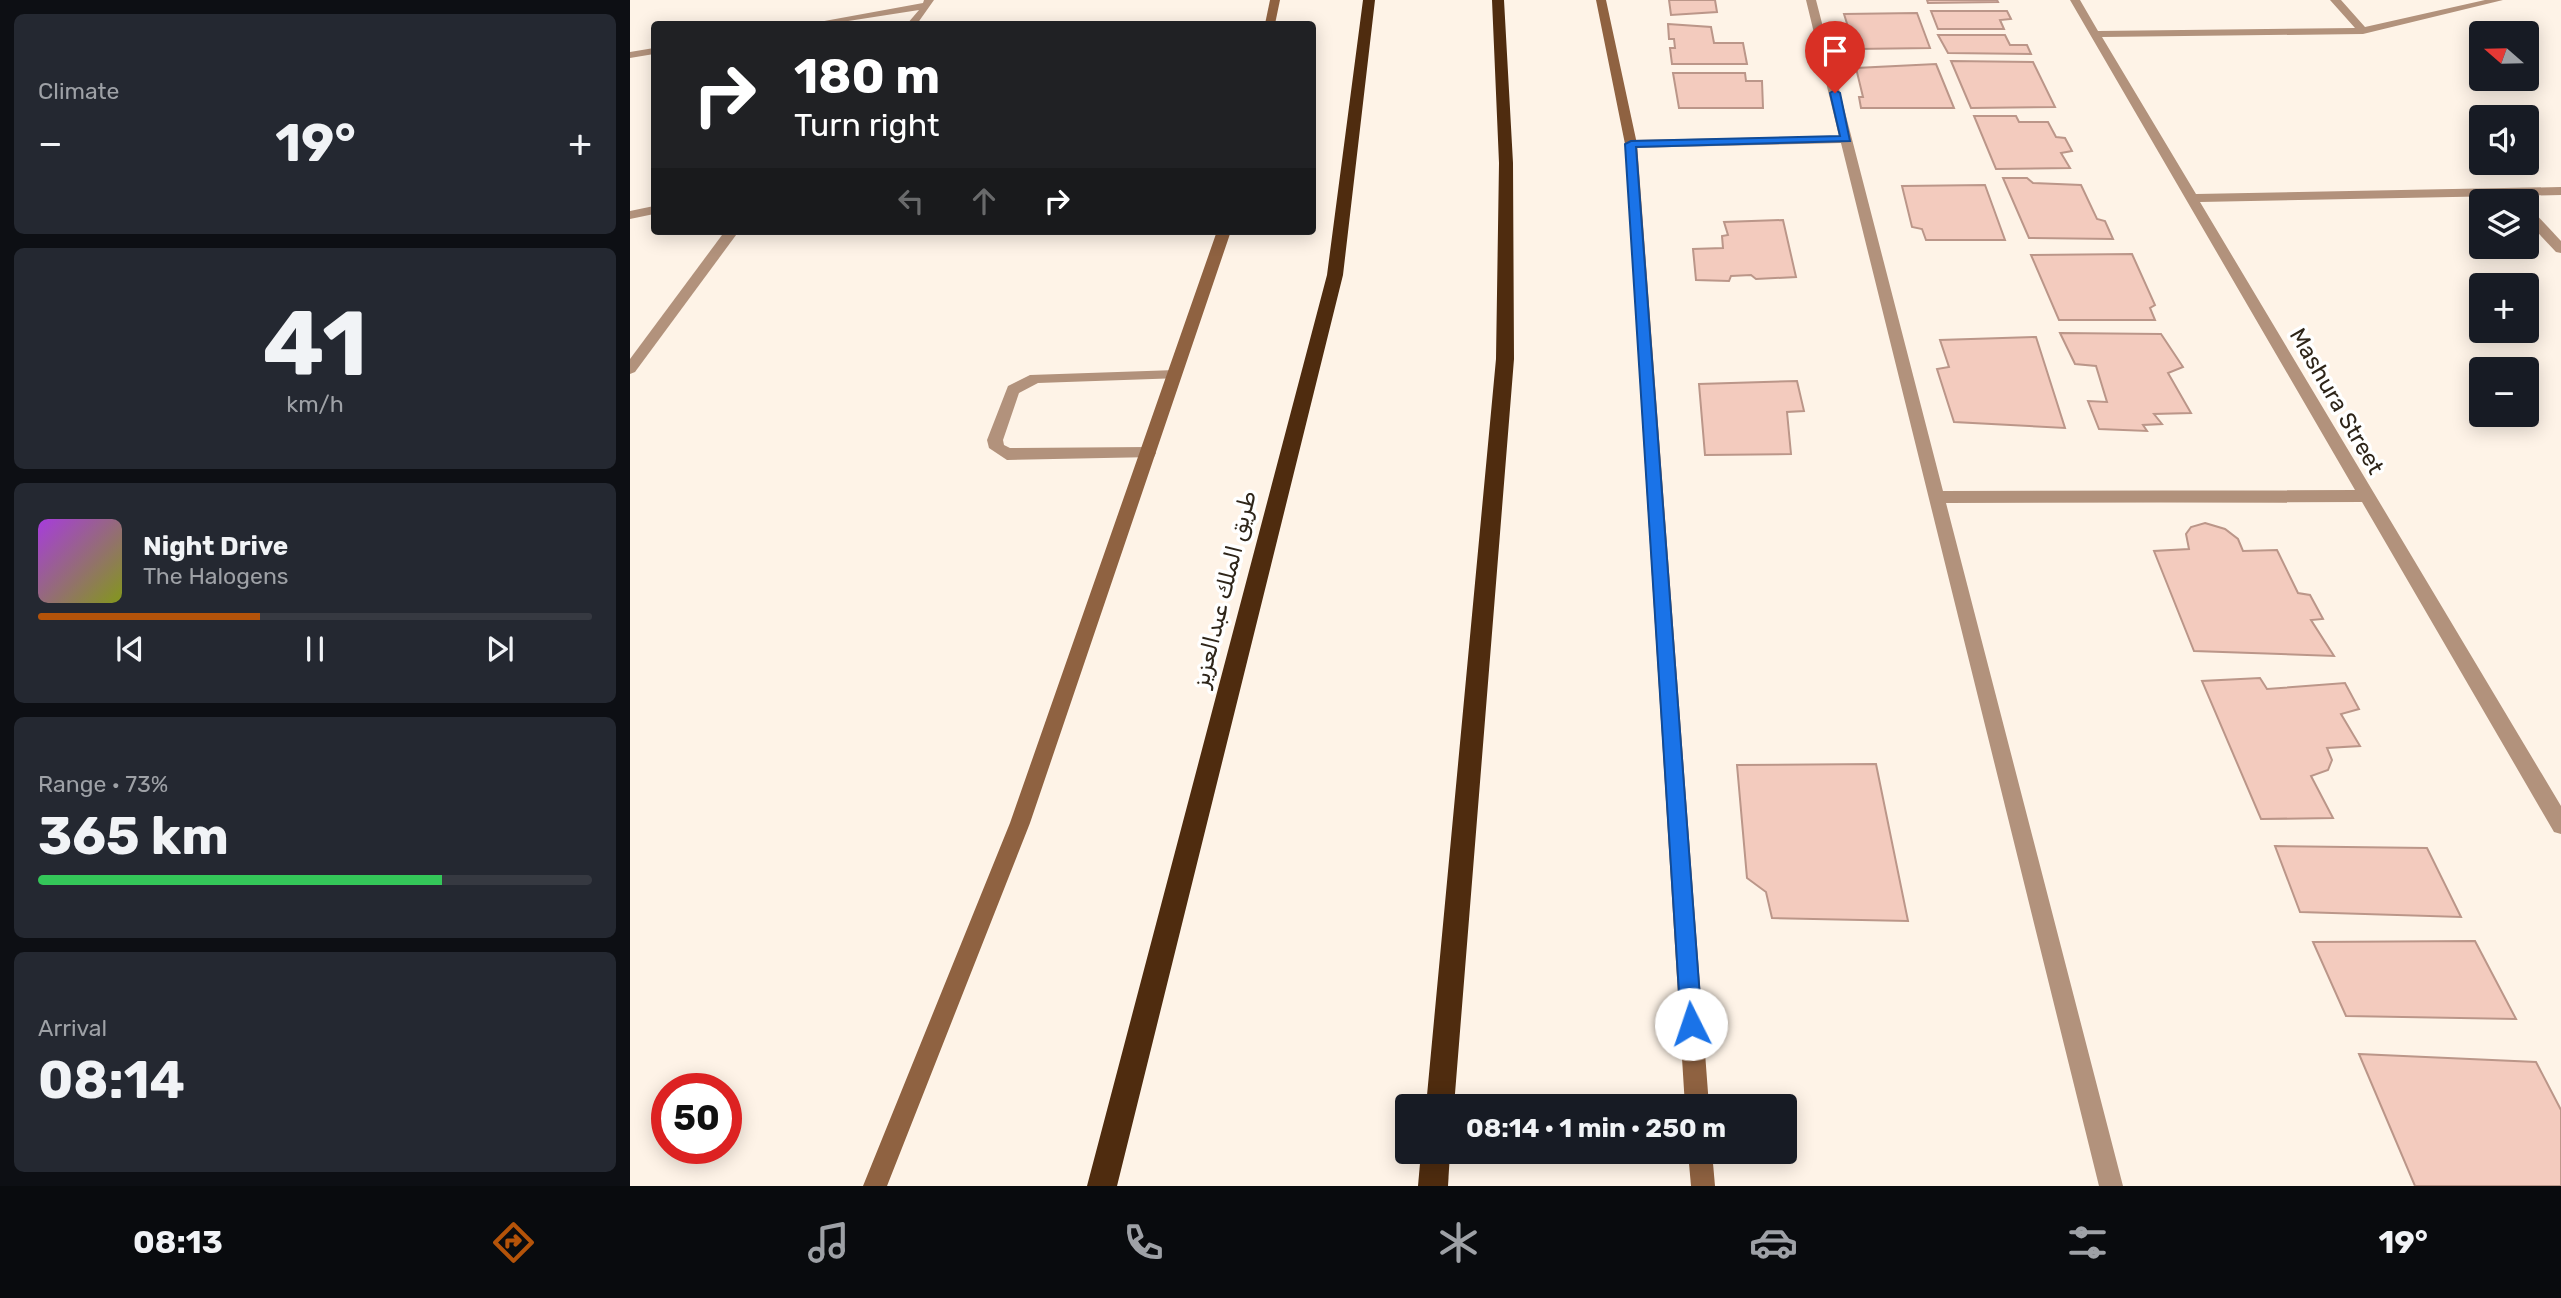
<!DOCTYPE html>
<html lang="en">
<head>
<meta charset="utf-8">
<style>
	body { margin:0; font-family:Rubik,"Noto Naskh Arabic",sans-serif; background:#242831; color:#f1f3f6; height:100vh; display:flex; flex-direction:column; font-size:26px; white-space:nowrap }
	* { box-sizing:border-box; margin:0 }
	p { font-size:23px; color:#9ea1a6 }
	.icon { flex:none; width:38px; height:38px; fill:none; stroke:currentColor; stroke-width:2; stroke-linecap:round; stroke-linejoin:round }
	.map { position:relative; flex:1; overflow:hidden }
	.drawer { display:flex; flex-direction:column; gap:14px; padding:14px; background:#0d0f14; width:630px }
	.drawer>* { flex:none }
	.guide { position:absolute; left:21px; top:21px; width:665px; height:214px; border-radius:7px; box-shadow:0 4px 18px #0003; background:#202124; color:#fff; overflow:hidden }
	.needle { width:46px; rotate:290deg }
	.buttons { position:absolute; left:1839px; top:21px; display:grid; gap:14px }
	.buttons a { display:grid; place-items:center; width:70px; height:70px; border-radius:7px; background:#171b24; box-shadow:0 4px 18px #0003; font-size:35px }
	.speed { position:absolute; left:21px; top:1073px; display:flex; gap:14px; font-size:35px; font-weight:700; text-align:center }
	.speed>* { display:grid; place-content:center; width:91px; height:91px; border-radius:50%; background:#171b24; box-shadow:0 4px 18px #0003; line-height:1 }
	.speed .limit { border:10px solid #d22; background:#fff; color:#111 }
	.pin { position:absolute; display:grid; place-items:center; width:60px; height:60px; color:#fff; margin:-72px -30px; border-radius:50% 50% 50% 0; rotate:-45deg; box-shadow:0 0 7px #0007 }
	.pin .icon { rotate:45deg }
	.me { position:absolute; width:77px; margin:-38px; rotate:356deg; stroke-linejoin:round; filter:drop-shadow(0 0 5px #0008) }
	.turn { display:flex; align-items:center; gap:24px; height:147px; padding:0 28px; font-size:32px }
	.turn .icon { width:91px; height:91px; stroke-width:2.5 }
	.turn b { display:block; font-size:49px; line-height:60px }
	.lanes { display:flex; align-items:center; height:66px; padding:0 28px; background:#0003; justify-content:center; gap:35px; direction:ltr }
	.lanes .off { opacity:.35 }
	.big { font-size:52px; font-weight:700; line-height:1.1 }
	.drawer .tile { flex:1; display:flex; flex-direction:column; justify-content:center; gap:10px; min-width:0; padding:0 24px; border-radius:10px; background:#242831 }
	.drawer .dial { align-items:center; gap:0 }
	.dial b { font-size:91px; line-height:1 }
	.song { display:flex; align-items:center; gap:21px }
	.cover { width:84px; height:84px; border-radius:10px; background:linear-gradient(135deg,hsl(280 70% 55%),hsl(70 70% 35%)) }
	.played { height:7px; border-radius:4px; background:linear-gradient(90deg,#b45309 40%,#363941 40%) }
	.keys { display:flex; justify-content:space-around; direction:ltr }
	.heat { display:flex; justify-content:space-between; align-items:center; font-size:38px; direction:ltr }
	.charge { height:10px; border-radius:5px; background:linear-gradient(90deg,#34c759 73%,#363941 0) }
	.trip { position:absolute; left:765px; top:1094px; width:402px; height:70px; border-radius:7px; background:#171b24; box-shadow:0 4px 18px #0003; font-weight:700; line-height:70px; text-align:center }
	.tabs { display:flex; height:112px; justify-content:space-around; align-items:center; background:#090b0e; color:#9ea1a6 }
	.tabs .icon { width:49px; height:49px }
	.tabs .current { color:#b45309 }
	.tabs b { font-size:32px; color:#f1f3f6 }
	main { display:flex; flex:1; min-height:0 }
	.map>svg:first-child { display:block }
	.building { fill:#f3cbbe; stroke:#bb9689; stroke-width:2 }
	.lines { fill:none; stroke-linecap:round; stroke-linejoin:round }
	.service { fill:#b2927c; fill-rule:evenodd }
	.minor { fill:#b2927c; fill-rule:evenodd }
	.secondary { fill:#8f6241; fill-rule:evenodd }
	.motorway { fill:#4f2c0f; fill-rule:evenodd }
	.route { fill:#1a73e8; stroke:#114b97; stroke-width:2 }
	.labels { text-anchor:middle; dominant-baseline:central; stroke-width:7; stroke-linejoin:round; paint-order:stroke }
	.street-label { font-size:23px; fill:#2e2519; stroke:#fff }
</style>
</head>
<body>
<main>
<section class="drawer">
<div class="tile"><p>Climate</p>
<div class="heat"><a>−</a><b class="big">19°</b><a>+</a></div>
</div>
<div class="tile dial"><b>41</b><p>km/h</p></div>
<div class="tile">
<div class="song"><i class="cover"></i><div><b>Night Drive</b><p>The Halogens</p></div></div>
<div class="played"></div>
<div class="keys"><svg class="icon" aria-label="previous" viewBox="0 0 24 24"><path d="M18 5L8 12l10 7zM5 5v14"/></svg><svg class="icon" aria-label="pause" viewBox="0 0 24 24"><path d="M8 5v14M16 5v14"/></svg><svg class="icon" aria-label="next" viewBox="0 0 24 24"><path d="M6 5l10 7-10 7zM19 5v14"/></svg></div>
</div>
<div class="tile"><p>Range · 73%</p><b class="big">365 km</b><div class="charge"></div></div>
<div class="tile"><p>Arrival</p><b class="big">08:14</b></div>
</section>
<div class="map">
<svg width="1931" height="1186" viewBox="0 0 1931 1186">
	<rect width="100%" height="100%" fill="#fef3e7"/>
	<g class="building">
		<polygon points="1039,0 1085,0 1087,12 1041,15"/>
		<polygon points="1297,0 1367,0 1368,2 1298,3"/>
		<polygon points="1301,11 1377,11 1381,19 1370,20 1374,29 1308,29"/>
		<polygon points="1287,13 1300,48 1225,49 1214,14"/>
		<polygon points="1038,24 1081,27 1084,43 1113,43 1117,64 1042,64 1040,48 1045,48 1044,39 1039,39"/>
		<polygon points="1308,35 1375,35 1380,45 1397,45 1401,54 1318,53"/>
		<polygon points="1321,61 1403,62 1425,107 1341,108"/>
		<polygon points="1306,64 1324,108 1231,108 1229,97 1233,97 1226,68"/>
		<polygon points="1043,73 1115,73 1116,81 1132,81 1133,108 1049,108"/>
		<polygon points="1344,116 1386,116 1389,122 1418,122 1426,137 1435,138 1442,151 1431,153 1440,168 1366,169"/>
		<polygon points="1373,178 1397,178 1403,183 1451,185 1467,219 1475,221 1483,239 1399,238"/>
		<polygon points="1355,185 1375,240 1296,240 1292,229 1282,227 1272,186"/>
		<polygon points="1153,220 1166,277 1126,279 1121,275 1101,276 1099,281 1066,280 1063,249 1093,248 1092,236 1098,235 1094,222"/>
		<polygon points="1502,254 1525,305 1520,308 1525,320 1429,320 1401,255"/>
		<polygon points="1430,333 1531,334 1553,367 1538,373 1561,413 1524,414 1532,424 1513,425 1517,431 1469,429 1458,401 1477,402 1466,366 1445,364"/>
		<polygon points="1406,337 1435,428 1324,422 1307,369 1319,367 1310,340"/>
		<polygon points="1167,381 1174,411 1157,412 1161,454 1075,455 1069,384"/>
		<polygon points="1575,523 1595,529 1608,539 1613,551 1647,550 1668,593 1680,595 1693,619 1681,620 1704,656 1564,651 1524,551 1559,549 1556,534 1561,527"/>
		<polygon points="1630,678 1637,689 1715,683 1729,709 1711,714 1730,746 1697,748 1702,760 1698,770 1681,776 1703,818 1631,819 1572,681"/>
		<polygon points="1246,764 1278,921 1142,918 1136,892 1117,878 1107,765"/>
		<polygon points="1645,846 1797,848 1831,917 1670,912"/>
		<polygon points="1845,941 1886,1019 1716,1016 1683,942"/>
		<polygon points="1729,1054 1906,1062 1931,1110 1931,1186 1785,1186"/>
	</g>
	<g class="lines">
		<polygon class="service" points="546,370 551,372 551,378 408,383 389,393 373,440 374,445 380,448 518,447 524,449 526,453 524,457 377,460 359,448 357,440 378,386 400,375"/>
		<g class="minor">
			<polygon points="294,0 304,0 287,24 277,24 289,10 199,24 178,24 293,3"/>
			<polygon points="1176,0 1186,0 1313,491 1725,490 1440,0 1450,0 1468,31 1725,28 1700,0 1711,0 1735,27 1855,0 1873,0 1733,34 1472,37 1566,194 1931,187 1931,195 1570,202 1931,806 1931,834 1924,832 1732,502 1316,503 1493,1186 1469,1186 1211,143 1001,148 995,144 1001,140 1209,136"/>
			<polygon points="24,48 24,54 0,58 0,52"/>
			<polygon points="24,206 24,214 0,219 0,211"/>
			<polygon points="1897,209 1902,210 1931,241 1931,253 1926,252 1897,221"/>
			<polygon points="95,231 109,231 5,372 0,374 0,359"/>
		</g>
		<g class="secondary">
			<polygon points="640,0 650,0 645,24 635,24"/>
			<polygon points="966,0 976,0 1007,144 1079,1106 1055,1106 995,144"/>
			<polygon points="587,231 601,231 400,823 257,1186 233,1186 380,823"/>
			<polygon points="1058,1152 1082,1152 1085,1186 1061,1186"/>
		</g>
		<g class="motorway">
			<polygon points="733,0 745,0 713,275 487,1186 457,1186 697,275"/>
			<polygon points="862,0 874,0 883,163 884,359 824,1106 796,1106 866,359 869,163"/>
			<polygon points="791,1152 820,1152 818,1186 788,1186"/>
		</g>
	</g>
	<polygon class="route" points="1205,90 1210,93 1220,141 1006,147 1072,1024 1069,1031 1061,1034 1054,1031 1051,1024 995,144 1001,141 1210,136 1200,93"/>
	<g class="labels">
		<g class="street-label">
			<text transform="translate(1707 401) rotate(60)">Mashura Street</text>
			<text transform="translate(594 589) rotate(-76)">طريق الملك عبدالعزيز</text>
		</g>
	</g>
</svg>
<div class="buttons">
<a><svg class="needle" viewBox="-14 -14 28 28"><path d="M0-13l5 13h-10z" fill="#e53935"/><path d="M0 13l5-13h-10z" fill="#9ea1a6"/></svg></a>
<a><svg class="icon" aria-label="sound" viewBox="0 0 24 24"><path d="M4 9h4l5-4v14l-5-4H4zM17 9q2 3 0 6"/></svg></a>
<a><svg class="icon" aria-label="layers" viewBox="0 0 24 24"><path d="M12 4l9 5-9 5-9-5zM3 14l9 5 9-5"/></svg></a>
<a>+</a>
<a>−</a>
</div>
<div class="speed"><div class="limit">50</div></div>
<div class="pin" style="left:1205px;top:93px;background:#d93025"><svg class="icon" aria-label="arrive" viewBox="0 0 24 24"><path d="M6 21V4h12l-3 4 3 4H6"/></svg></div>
<svg class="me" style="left:1061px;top:1024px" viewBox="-20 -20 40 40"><circle r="19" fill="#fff"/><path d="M0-13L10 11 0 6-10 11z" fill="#1a73e8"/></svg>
<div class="trip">08:14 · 1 min · 250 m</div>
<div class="guide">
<div class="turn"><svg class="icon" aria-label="right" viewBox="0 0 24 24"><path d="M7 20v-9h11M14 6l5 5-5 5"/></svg><div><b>180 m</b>Turn right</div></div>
<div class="lanes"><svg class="icon off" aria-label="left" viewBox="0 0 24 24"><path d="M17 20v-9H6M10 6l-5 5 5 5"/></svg><svg class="icon off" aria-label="ahead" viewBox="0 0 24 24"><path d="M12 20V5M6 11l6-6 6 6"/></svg><svg class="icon" aria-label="right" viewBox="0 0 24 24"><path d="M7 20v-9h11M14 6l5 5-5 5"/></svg></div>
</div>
</div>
</main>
<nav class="tabs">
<b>08:13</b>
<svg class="icon current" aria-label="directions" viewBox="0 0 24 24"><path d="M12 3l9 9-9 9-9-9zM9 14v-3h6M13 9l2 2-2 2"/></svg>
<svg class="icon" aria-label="music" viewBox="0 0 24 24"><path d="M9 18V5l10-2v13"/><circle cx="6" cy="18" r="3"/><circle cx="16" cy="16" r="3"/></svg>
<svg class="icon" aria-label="phone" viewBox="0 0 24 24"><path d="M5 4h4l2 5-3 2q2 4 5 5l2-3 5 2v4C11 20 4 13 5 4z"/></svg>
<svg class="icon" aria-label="climate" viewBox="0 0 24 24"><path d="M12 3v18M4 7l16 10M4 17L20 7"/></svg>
<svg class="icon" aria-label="car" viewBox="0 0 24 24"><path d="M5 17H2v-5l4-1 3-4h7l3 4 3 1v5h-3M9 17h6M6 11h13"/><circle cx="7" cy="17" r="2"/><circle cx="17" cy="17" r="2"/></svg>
<svg class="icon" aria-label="filters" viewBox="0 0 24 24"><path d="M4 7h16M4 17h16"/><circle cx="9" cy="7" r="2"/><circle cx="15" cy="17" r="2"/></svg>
<b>19°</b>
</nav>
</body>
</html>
